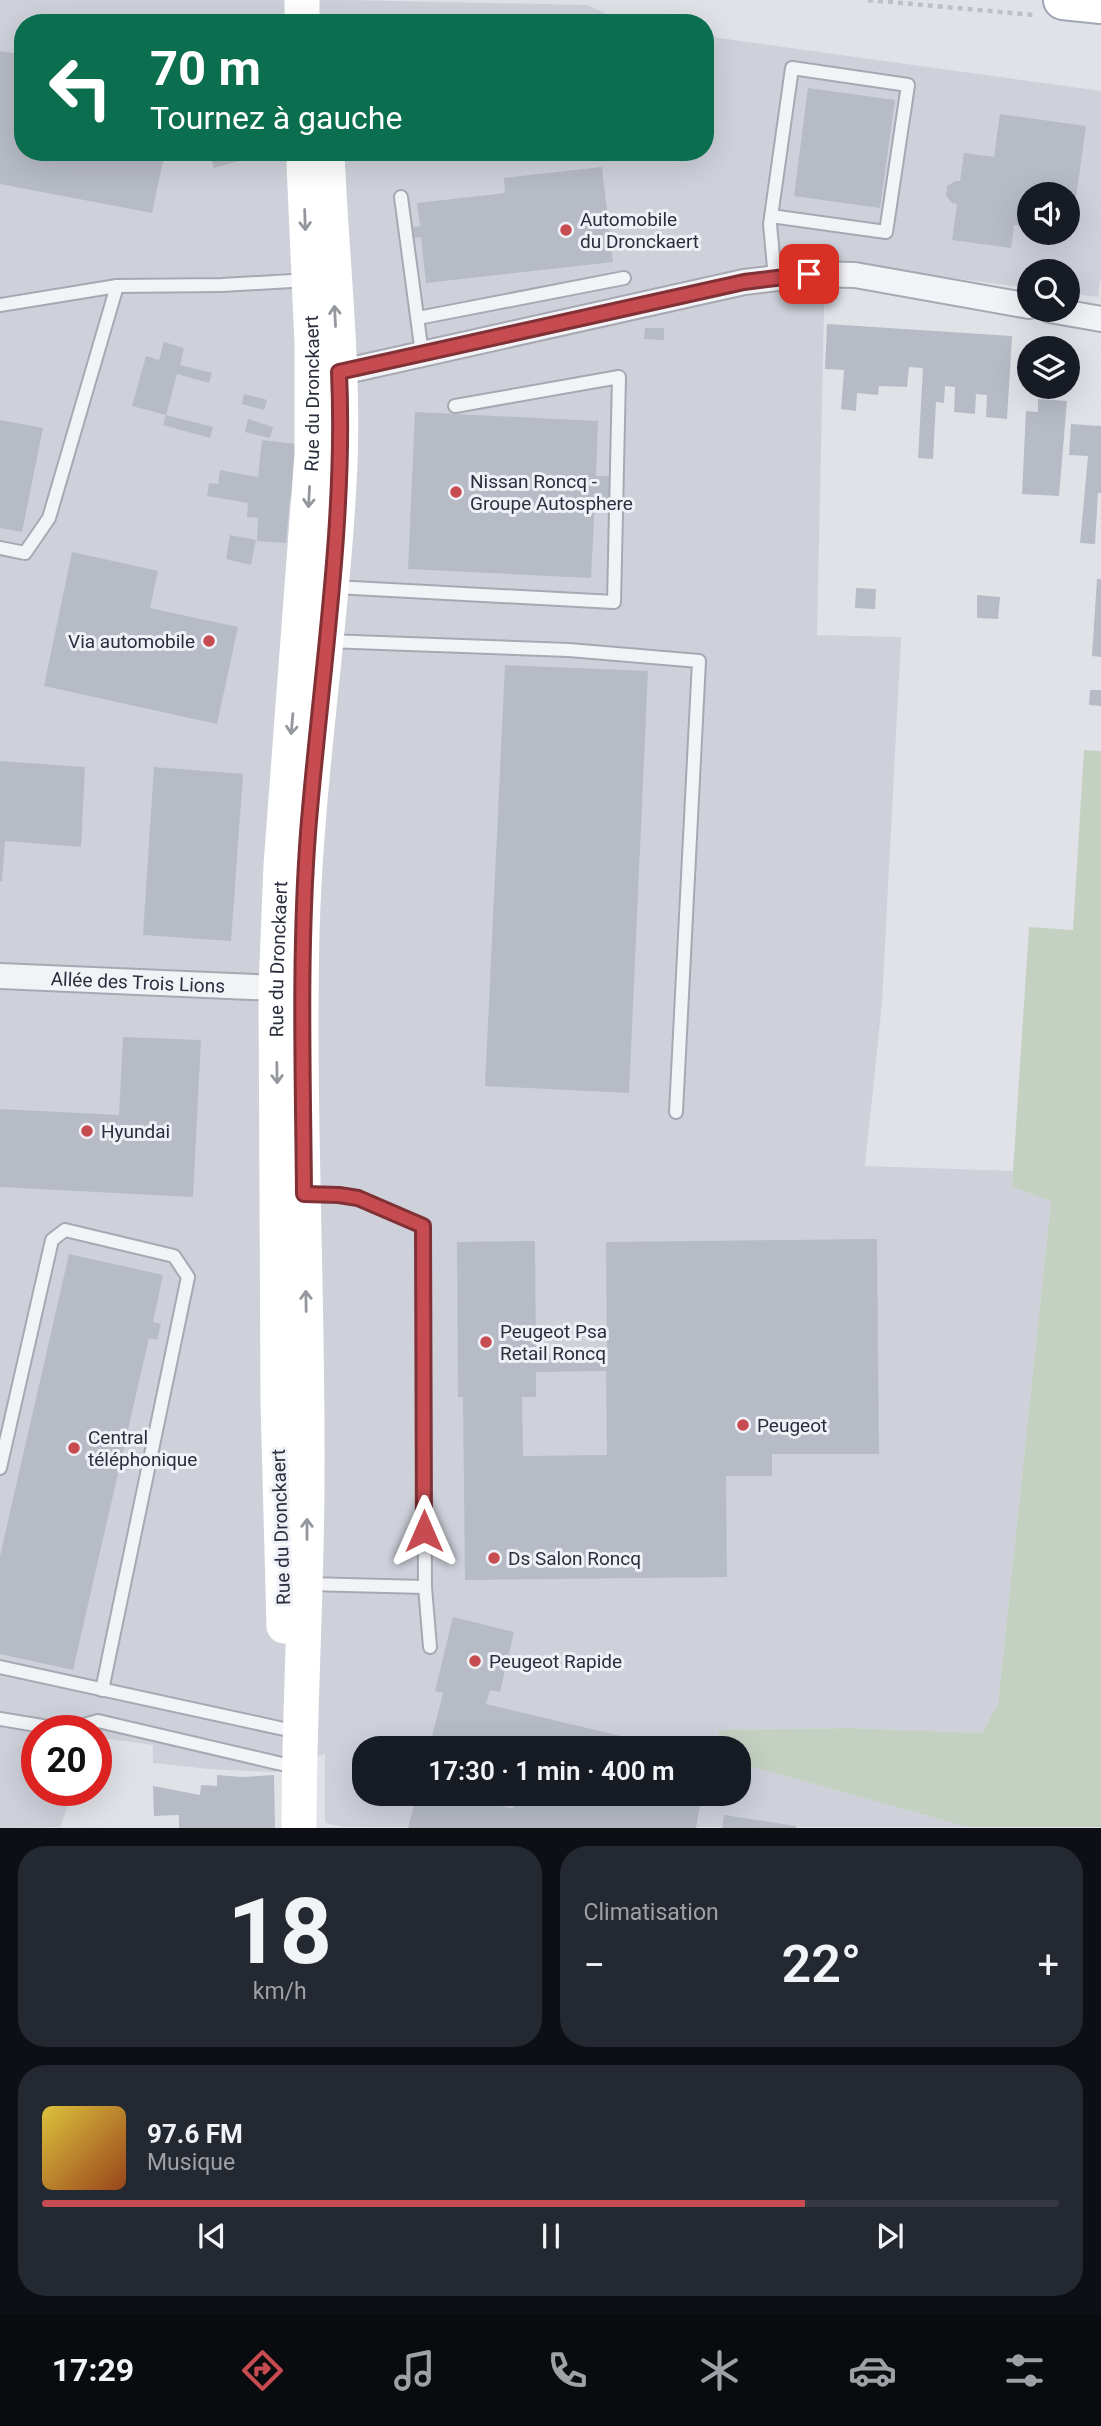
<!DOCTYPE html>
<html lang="fr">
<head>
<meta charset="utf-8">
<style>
	body { margin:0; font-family:Roboto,sans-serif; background:#242831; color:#f1f3f6; height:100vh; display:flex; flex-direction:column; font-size:26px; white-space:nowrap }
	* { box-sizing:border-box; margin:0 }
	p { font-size:23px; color:#9ea1a6 }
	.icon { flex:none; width:38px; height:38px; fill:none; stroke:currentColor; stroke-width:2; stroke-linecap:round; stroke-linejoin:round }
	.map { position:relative; height:1828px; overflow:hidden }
	.drawer { display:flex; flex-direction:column; gap:18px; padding:18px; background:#0d0f14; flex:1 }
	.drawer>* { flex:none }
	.banner { position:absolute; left:14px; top:14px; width:700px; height:147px; border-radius:28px; box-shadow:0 7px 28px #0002; background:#0b6e4f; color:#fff; overflow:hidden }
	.controls { position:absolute; left:1017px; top:182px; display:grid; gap:14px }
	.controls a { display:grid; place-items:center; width:63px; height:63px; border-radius:50%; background:#171b24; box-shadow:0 7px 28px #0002; font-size:35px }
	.speed { position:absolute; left:21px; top:1715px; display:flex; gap:14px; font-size:35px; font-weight:700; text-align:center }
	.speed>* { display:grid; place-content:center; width:91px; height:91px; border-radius:50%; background:#171b24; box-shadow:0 7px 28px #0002; line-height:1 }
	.speed .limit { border:10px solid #d22; background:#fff; color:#111 }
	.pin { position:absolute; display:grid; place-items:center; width:60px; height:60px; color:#fff; margin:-30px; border-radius:14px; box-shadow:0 4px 10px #0006 }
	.me { position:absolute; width:77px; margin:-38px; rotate:0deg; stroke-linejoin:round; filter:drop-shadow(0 0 5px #0008) }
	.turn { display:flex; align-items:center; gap:24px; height:147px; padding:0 21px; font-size:32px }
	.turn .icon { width:91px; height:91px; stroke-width:2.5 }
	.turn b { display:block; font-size:49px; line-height:60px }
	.big { font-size:52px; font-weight:600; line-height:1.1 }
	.drawer .widget { flex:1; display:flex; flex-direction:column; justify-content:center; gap:10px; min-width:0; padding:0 24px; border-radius:28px; background:#242831 }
	.drawer .dial { align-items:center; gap:0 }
	.dial b { font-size:91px; line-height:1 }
	.song { display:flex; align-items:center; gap:21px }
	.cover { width:84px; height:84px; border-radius:10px; background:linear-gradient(135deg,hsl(50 70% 55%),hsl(20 70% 35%)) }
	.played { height:7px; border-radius:4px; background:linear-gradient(90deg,#c64c52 75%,#363941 75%) }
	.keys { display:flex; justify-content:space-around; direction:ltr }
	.heat { display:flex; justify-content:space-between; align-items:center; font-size:38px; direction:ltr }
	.drawer .tiles { flex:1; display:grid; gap:18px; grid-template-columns:1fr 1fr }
	.widget:last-child { grid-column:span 2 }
	.trip { position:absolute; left:352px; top:1736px; width:399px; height:70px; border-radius:28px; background:#171b24; box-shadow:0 7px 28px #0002; font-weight:600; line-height:70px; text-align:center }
	.tabs { display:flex; height:112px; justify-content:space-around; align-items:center; background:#090b0e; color:#9ea1a6 }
	.tabs .icon { width:49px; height:49px }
	.tabs .selected { color:#c64c52 }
	.tabs b { font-size:32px; color:#f1f3f6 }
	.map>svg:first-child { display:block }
	.built { fill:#ced1da; fill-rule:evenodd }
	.green { fill:#c4d1c2 }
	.building { fill:#b7bbc5; fill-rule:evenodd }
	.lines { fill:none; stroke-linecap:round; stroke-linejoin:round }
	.lane-casing { stroke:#a6a9b2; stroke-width:16 }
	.street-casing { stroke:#a6a9b2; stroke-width:28 }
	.primary-casing { stroke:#a0a6b3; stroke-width:42 }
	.path { stroke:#bec0c7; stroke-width:4.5; stroke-dasharray:5 5; stroke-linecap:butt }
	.lane { stroke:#f2f3f7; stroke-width:12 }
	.street { stroke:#f2f3f7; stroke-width:24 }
	.secondary { stroke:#fff; stroke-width:35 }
	.primary { stroke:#fff; stroke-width:38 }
	.oneway { stroke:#94979e }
	.route-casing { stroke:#813135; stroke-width:18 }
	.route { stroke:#c64c52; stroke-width:12 }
	.poi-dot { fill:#c64c52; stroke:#eff1f6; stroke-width:2.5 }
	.labels { text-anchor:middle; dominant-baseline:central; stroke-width:6; stroke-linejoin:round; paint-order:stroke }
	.poi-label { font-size:19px; fill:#2a2f3e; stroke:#eff1f6; text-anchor:start }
	.street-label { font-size:19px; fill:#2a2f3e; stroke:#eff1f6 }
</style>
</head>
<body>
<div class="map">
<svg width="1101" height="1828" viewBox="0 0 1101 1828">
	<rect width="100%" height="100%" fill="#e0e2e8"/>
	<path class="built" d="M0,0H347L587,5L627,23H23V152H705V36L1101,91V274L1098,297L1068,293V271H1029V288L825,262L817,635L901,637L882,1003L865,1166L1014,1171L1012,1187L1051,1201L998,1703L982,1733L851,1728L719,1730L717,1748H364V1794H738L739,1763L967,1827H343L325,1823V1754L275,1772L209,1769L153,1763V1745L96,1737V1731H37V1790H74L60,1827L0,1828ZM1029,194H1068V233H1029Z"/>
	<polygon class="green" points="1084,750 1101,751 1101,1827 967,1827 739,1763 738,1748 717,1748 719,1730 851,1728 982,1733 998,1703 1051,1201 1012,1187 1029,927 1073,930"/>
	<g class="building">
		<polygon points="0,51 23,55 23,152 165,152 152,213 0,184"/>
		<polygon points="808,88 895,100 880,208 794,196"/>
		<polygon points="1000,114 1086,126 1071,233 1068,233 1068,194 1029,194 1029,227 1014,225 1011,248 952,240 957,204 952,203 946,196 947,186 955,181 960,181 964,153 994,157"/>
		<polygon points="209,152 247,152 249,158 214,168"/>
		<polygon points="602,167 613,262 426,283 421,237 414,238 413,227 420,226 417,203 505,193 504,178"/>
		<polygon points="827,324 1012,336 1007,419 986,417 987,395 976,394 975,414 954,412 955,387 945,386 944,403 936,402 933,459 918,458 923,368 909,367 907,387 879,386 878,395 857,393 856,411 841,409 844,370 825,369"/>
		<polygon points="645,328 664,328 664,340 644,339"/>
		<polygon points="164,342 184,348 180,365 212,373 209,383 177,374 166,415 132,406 146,356 159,360"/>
		<polygon points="244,394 267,400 264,410 242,404"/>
		<polygon points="1038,399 1067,401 1059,496 1022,494 1026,411 1038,412"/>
		<polygon points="415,412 598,421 596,476 612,476 610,500 595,499 591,578 408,569"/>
		<polygon points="166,415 213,427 210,438 163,425"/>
		<polygon points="248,419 273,427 270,438 245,432"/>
		<polygon points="0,420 43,428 22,532 0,528"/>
		<polygon points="1071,424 1101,426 1101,493 1098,493 1095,544 1080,543 1088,456 1069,455"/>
		<polygon points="262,440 296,444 292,498 290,498 286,543 257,541 258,518 247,517 248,503 207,496 209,483 218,484 220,470 258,477"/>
		<polygon points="230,535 256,540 251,565 226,559"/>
		<polygon points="72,552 158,571 150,608 238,627 217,724 44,686"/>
		<polygon points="1097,579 1101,579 1101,657 1092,656"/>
		<polygon points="856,588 876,589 875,609 855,608"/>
		<polygon points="977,595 1000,597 998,619 977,618"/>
		<polygon points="505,665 648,671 629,1093 485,1086"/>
		<polygon points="1090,690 1101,690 1101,706 1089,705"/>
		<polygon points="0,761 85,767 81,847 5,841 2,881 0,881"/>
		<polygon points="154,767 243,774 231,941 143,935"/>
		<polygon points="123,1037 201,1040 193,1197 0,1187 0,1109 119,1115"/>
		<path d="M877,1239L879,1454H772V1476H726L727,1577L465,1580L463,1397H458L457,1242L535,1241L536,1356H607L606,1242ZM606,1371L607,1455L523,1456L522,1397H536V1372Z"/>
		<polygon points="69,1254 163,1275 153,1322 161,1324 157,1340 149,1338 73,1670 0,1654 0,1556"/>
		<polygon points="453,1617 514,1632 500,1692 490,1690 486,1704 671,1748 429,1748 443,1693 435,1691"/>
		<polygon points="217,1775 242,1777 274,1775 275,1828 179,1828 179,1815 154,1816 153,1786 200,1795 201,1785 217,1786"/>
		<polygon points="33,1790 62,1790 60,1797"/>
		<polygon points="417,1794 456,1794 513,1809 517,1794 702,1794 696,1828 408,1828"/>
		<polygon points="724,1815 796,1826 796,1828 722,1828"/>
	</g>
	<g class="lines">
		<defs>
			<g id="lane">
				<polyline points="401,197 422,354"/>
				<polyline points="771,216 886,232 908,85 792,68 770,224 775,278"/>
				<polyline points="0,305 117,286 222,285 308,280"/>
				<polyline points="418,318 624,278"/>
				<polyline points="0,548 25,553 49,518 117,286"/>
				<polyline points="335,587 614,602 619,377 455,406"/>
				<polyline points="327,641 569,650 699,661 676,1112"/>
				<polyline points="306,1194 339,1195 358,1198 423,1226 425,1587 307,1584"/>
				<polyline points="0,1468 52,1240 65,1230 174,1256 188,1277 102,1690"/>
				<polyline points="425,1587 430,1647"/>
				<polyline points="0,1667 293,1731"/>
				<polyline points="0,1719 66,1730 98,1721 299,1768"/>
			</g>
			<g id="street">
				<polyline points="1050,310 1101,319"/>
				<polyline points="324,376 744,282 809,274 855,275 1029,306"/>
				<path id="s1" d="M0,976L276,988"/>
			</g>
			<polyline id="primary" points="1063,0 1101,4"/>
		</defs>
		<use href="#lane" class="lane-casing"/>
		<use href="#street" class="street-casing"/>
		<use href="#primary" class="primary-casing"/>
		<polyline class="path" points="868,0 1034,15"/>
		<use href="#lane" class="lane"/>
		<use href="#street" class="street"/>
		<g class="secondary">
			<polyline points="302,23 302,0"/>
			<path id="s2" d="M284,1626L278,1402L276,988L281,865L312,454V344L304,164"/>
			<path d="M299,1828C299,1710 307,1592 307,1474C308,1294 298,1114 302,934C306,777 333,621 340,464C344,361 331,255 327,152"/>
		</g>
		<use href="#primary" class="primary"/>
	</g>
	<defs><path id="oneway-shaft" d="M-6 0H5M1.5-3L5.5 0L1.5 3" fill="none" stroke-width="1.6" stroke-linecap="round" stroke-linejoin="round" transform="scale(1.75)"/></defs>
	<g class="oneway">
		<use href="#oneway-shaft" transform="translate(305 220) rotate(88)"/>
		<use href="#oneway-shaft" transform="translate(335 316) rotate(-93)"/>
		<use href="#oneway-shaft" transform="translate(309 497) rotate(93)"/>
		<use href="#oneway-shaft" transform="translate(292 724) rotate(95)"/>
		<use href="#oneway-shaft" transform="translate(277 1073) rotate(89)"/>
		<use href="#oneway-shaft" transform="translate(306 1301) rotate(-91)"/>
		<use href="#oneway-shaft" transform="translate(307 1529) rotate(-90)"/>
	</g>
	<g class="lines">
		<defs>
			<path id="route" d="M424,1531L423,1226L358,1198L339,1195L304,1194C303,1074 299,953 308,833C320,681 346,524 339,372L744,282L809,274"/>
		</defs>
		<use href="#route" class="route-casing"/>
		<use href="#route" class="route"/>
	</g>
	<g class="poi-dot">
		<circle cx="566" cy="230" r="7"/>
		<circle cx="456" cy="492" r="7"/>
		<circle cx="209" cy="641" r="7"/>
		<circle cx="87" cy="1131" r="7"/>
		<circle cx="486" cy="1342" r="7"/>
		<circle cx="743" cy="1425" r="7"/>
		<circle cx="74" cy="1448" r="7"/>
		<circle cx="494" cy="1558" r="7"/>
		<circle cx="475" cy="1661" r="7"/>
	</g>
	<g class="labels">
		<g class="poi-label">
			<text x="580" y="219">Automobile<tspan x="580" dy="22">du Dronckaert</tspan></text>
			<text x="470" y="481">Nissan Roncq -<tspan x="470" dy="22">Groupe Autosphere</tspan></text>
			<text x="195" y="641" text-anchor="end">Via automobile</text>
			<text x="101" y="1131">Hyundai</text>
			<text x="500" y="1331">Peugeot Psa<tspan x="500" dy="22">Retail Roncq</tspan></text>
			<text x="757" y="1425">Peugeot</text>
			<text x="88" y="1437">Central<tspan x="88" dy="22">téléphonique</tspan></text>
			<text x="508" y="1558">Ds Salon Roncq</text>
			<text x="489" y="1661">Peugeot Rapide</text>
		</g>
		<g class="street-label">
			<text stroke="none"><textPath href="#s2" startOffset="1234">Rue du Dronckaert</textPath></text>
			<text stroke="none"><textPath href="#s2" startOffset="667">Rue du Dronckaert</textPath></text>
			<text stroke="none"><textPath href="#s1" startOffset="138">Allée des Trois Lions</textPath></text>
			<text transform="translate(281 1527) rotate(-92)">Rue du Dronckaert</text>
		</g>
	</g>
</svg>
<div class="controls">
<a><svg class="icon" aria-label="sound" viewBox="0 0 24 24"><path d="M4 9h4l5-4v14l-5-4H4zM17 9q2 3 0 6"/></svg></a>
<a><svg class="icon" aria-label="search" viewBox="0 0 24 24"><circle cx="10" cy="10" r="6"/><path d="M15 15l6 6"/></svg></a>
<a><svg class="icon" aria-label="layers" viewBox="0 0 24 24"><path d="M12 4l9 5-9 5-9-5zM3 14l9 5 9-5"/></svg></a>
</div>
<div class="speed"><div class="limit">20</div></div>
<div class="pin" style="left:809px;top:274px;background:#d93025"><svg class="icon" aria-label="arrive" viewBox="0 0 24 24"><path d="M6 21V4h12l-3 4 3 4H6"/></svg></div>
<svg class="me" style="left:424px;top:1531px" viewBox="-20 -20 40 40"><path d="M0-17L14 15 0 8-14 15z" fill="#c64c52" stroke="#fff" stroke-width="4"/></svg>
<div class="trip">17:30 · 1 min · 400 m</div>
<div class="banner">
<div class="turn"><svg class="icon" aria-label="left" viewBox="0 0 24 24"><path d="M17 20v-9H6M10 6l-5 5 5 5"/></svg><div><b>70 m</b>Tournez à gauche</div></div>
</div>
</div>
<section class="drawer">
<div class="tiles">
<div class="widget dial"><b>18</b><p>km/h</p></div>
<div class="widget"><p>Climatisation</p>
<div class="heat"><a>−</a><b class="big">22°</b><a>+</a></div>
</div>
<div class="widget">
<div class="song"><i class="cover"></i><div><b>97.6 FM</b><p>Musique</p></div></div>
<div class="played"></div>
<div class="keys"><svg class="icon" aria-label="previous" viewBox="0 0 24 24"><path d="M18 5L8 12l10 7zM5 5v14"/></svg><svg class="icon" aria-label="pause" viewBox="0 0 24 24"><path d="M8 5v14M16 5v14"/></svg><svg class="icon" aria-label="next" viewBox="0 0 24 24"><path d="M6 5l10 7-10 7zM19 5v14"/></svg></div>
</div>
</div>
</section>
<nav class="tabs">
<b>17:29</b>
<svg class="icon selected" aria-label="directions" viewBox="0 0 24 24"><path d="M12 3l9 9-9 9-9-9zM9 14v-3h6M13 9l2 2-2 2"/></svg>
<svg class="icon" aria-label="music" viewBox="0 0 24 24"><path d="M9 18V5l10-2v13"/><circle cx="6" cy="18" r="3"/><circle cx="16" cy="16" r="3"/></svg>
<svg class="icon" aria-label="phone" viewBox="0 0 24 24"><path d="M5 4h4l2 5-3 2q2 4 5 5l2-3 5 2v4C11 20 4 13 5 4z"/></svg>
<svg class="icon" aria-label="climate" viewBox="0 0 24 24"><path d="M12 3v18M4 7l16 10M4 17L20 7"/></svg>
<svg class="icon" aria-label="car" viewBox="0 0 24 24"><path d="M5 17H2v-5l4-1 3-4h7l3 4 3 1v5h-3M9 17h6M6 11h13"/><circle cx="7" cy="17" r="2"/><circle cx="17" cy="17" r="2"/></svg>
<svg class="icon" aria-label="filters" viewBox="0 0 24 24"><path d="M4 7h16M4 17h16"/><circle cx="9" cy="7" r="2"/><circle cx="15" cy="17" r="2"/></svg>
</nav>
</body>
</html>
